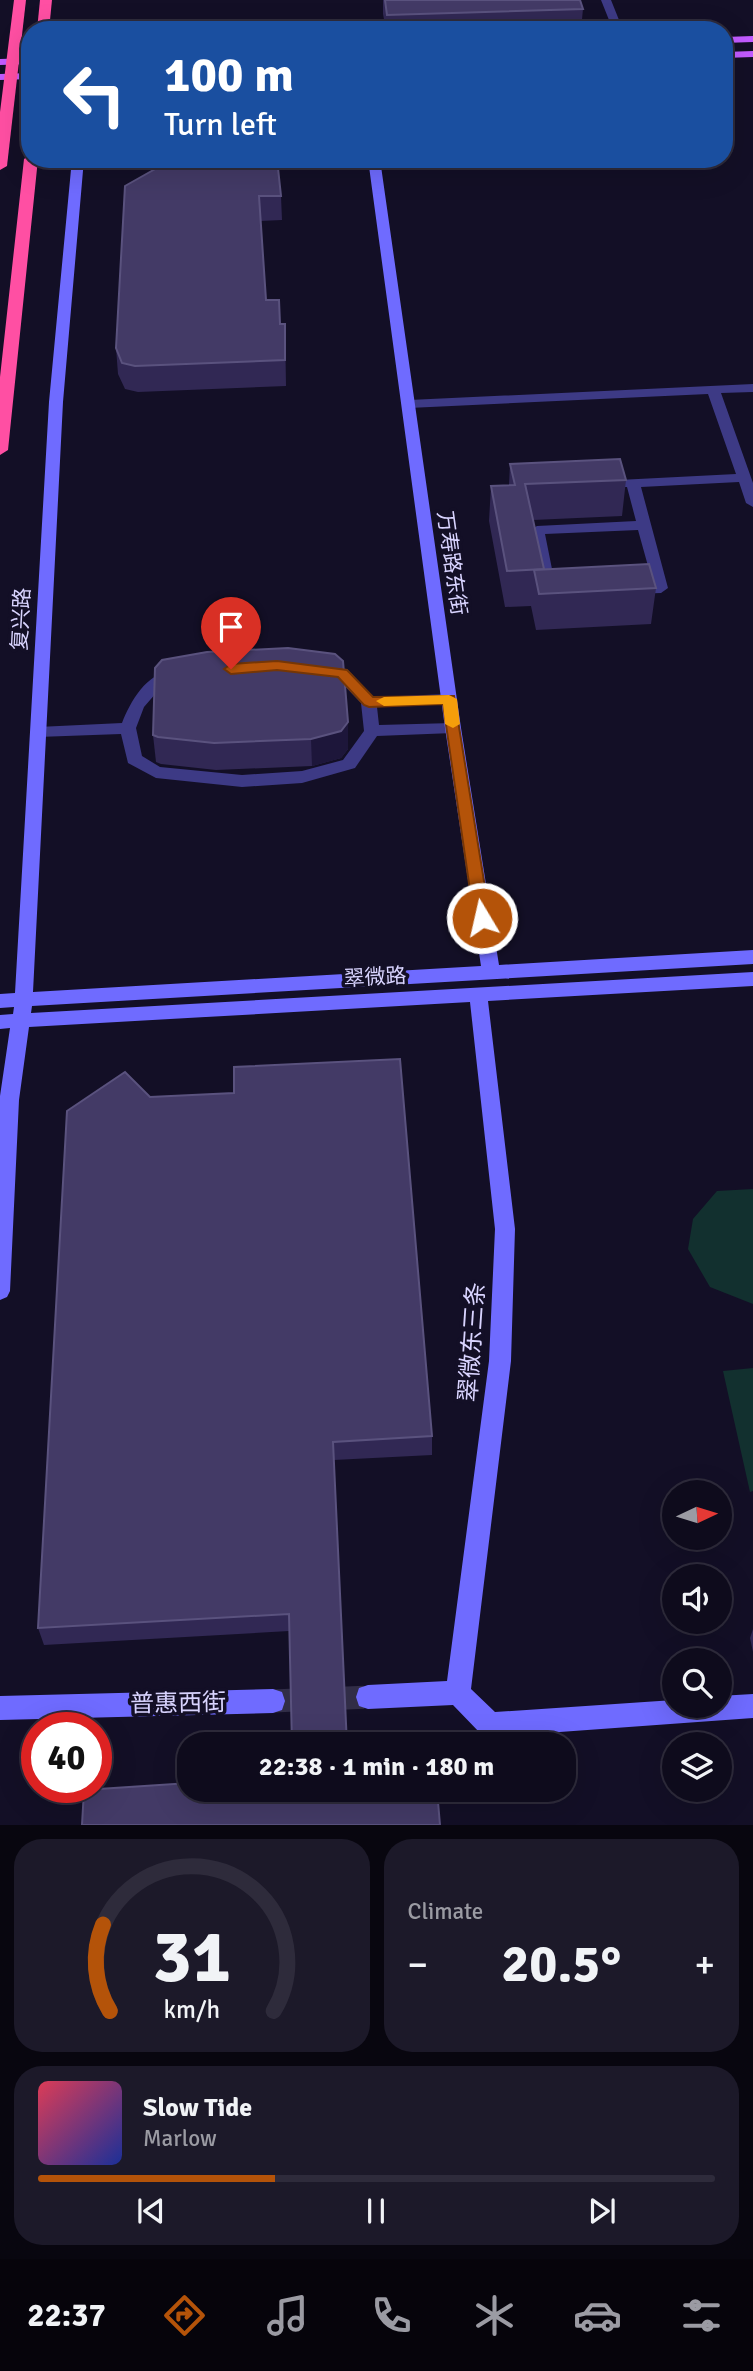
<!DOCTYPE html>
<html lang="en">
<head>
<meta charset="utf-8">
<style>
	body { margin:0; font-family:Signika,"Noto Sans SC",sans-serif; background:#1c1929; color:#f1f3f6; height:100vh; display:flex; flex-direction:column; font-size:26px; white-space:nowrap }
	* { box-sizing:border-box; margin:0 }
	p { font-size:23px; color:#9b9ba3 }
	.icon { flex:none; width:38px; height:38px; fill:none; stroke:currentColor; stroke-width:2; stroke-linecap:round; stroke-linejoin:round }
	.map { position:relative; height:1825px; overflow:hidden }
	.sheet { display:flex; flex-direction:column; gap:14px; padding:14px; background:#08060f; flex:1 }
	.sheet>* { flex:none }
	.hud { position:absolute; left:21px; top:21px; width:712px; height:147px; border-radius:28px; box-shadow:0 7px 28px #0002,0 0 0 2px #2e2b3b; background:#1a4fa0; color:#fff; overflow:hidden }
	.needle { width:46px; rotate:86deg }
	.fabs { position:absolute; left:662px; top:1480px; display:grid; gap:14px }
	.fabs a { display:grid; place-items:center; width:70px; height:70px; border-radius:50%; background:#0e0b1c; box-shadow:0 7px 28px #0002,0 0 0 2px #2e2b3b; font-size:35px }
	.speed { position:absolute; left:21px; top:1712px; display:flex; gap:14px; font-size:35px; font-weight:700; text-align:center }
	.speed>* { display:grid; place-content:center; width:91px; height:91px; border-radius:50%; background:#0e0b1c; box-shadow:0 7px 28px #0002,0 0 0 2px #2e2b3b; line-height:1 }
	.speed .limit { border:10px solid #d22; background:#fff; color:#111 }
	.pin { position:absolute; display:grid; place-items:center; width:60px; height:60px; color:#fff; margin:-72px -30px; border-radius:50% 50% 50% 0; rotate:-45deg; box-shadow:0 0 7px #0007 }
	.pin .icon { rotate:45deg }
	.me { position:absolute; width:77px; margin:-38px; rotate:351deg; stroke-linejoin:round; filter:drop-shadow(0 0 5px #0008) }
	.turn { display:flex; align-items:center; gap:24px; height:147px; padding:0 28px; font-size:32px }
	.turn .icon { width:91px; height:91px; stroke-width:2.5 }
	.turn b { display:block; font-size:49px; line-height:60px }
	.big { font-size:52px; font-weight:800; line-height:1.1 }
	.sheet .tile { flex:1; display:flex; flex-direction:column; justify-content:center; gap:10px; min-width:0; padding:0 24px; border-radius:28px; background:#1c1929 }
	.sheet .dial { align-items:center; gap:0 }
	.dial svg { height:182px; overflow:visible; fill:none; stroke:#2e2b3b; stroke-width:7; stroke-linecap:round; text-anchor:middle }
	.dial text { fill:#f1f3f6; stroke:none }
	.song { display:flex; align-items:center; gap:21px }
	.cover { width:84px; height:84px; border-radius:10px; background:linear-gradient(135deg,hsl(350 70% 55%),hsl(230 70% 35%)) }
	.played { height:7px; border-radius:4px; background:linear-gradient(90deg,#b45309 35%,#2e2b3b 35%) }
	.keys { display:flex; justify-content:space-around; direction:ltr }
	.heat { display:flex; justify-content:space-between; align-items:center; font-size:38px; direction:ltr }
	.sheet .tiles { flex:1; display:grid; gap:14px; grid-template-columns:1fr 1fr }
	.tile:last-child { grid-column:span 2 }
	.trip { position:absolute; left:177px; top:1732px; width:399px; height:70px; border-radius:28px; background:#0e0b1c; box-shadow:0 7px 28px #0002,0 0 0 2px #2e2b3b; font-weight:800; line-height:70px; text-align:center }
	.tabs { display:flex; height:112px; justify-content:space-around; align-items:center; background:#06040b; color:#9b9ba3 }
	.tabs .icon { width:49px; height:49px }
	.tabs .on { color:#b45309 }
	.tabs b { font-size:32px; color:#f1f3f6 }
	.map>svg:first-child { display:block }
	.green { fill:#12302f }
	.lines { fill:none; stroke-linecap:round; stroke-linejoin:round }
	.secondary-tunnel { stroke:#312d47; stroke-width:23; stroke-dasharray:23 11; stroke-linecap:butt }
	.street { fill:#3d3a85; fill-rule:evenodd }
	.secondary { fill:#6f6bff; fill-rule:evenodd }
	.primary { fill:#c25bff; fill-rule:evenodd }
	.highway { fill:#ff4fa3; fill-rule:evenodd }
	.wall { fill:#312854 }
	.shaded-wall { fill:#1d163a }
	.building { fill:#433a66; stroke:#5a527e; stroke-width:2 }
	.route { fill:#b45309; stroke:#753606; stroke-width:2 }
	.slow { fill:#f59e0b }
	.labels { text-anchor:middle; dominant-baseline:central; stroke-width:7; stroke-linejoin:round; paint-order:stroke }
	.street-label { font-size:21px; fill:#d9d4ff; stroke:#130f26 }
	.near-street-label { font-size:24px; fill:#d9d4ff; stroke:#130f26 }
</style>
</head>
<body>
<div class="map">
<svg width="753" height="1825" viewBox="0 0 753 1825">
	<rect width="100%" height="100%" fill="#130f26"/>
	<g class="green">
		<polygon points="753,1189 753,1304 710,1287 688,1249 693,1219 717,1191"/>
		<polygon points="753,1368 753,1491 750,1492 723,1371"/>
	</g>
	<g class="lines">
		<polyline class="secondary-tunnel" points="273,1701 368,1697"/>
		<g class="street">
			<polygon points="601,0 611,0 623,30 613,30"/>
			<path d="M753,384V392L721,393L753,483V507L746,503L739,482L641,487L668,588L661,593L545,597L530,530L537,526L636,521L627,487H599V481L736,474L708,394L409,408L402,404L409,400ZM638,530L653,584L556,589L545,534Z"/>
			<path d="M321,666L347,669L373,697L449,694L457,699L449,704L377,707L379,725L453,723L461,728L453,733L377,736L355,768L302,783L242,787L156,778L128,763L121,734L38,737L30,732L38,727L122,723C131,700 151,665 180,673L183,677L180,681L163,685L144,707L136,728L142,756L160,767L242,775L302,771L343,760L364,731L361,703L337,678L316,675L313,671Z"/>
		</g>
		<g class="secondary">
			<polygon points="72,159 84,159 63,402 33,992 481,966 445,728 368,159 380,159 461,728 499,965 753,950 753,964 32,1006 31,1013 753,972 753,986 488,1001 515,1229 511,1361 471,1689 495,1712 674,1700 674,1706 719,1706 719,1696 753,1694 753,1718 490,1737 481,1734 453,1705 368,1709 359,1706 356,1697 359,1688 368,1685 447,1681 489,1361 495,1229 470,1002 29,1027 19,1100 10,1291 7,1297 0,1300 0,1096 10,1028 0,1029 0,1015 13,1014 14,1007 0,1008 0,994 15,993 49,402"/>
			<polygon points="273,1689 282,1692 285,1701 282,1710 273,1713 0,1720 0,1696"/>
		</g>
		<g class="primary">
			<polygon points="753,36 753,42 724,43 724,37"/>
			<polygon points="753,51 753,57 724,58 724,52"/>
			<polygon points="30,58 30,64 0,65 0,59"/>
			<polygon points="30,73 30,79 0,80 0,74"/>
		</g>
		<g class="highway">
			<polygon points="14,0 26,0 7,166 0,170 0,112"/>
			<polygon points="40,0 52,0 49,30 37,30"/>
			<polygon points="30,155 30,159 38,159 8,450 0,455 0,377 24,159"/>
		</g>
	</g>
	<g class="wall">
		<polygon points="383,0 580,0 583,9 581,30 386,30 383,14"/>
		<polygon points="125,186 281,196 282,220 260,221 266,300 280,324 285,324 286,386 138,392 125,389 118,374 116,348"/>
		<polygon points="510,464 626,480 622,516 533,520 544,569 656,588 651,624 536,630 531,606 505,607 489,521 491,486 509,485"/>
		<polygon points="162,660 348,749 341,758 312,766 216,770 161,764 156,762 153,735"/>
		<polygon points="67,1111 432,1436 432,1455 334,1460 289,1631 44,1645 38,1628"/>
		<polygon points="753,1629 753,1652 750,1638"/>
	</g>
	<polygon class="shaded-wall" points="348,722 348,749 341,758 312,766 311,739"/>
	<g class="building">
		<polygon points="385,0 580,0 583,9 387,15"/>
		<polygon points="173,159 277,159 281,196 259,196 266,300 279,300 280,324 285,324 285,360 135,366 122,363 116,348 125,186"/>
		<polygon points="620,459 626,480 525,484 544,569 507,571 491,486 515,485 510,464"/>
		<polygon points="649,564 656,588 539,594 534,570"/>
		<polygon points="288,648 335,654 343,661 348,722 341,731 311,739 214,743 158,737 153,735 155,668 162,660 207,652"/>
		<polygon points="400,1059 432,1436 333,1442 347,1745 292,1745 289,1614 38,1628 67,1111 125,1072 150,1097 234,1093 234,1067"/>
		<polygon points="189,1783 189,1790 437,1790 440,1825 82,1825 84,1790"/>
	</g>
	<polygon class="route" points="277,661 347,670 373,697 454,696 490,918 488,922 477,922 474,918 443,704 369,707 364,705 338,677 277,670 231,674 224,669 231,664"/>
	<polygon class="slow" points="449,695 457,699 460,724 453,728 445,724 443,704 384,706 376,701 384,697"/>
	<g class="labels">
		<g class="street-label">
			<text transform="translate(452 563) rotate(82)">万寿路东街</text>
			<text transform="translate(21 619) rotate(-87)">复兴路</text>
			<text transform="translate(375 977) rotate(-3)">翠微路</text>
		</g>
		<g class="near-street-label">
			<text transform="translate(472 1342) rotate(-86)">翠微东三条</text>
			<text transform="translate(178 1703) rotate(-1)">普惠西街</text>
		</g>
	</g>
</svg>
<div class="fabs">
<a><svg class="needle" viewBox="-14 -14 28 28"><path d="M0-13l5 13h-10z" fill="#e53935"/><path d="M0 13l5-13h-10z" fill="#9b9ba3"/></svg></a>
<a><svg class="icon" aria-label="sound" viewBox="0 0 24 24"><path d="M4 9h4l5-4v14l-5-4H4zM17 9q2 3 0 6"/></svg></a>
<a><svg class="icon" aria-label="search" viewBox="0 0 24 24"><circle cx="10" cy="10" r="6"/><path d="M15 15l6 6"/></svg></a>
<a><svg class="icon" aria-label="layers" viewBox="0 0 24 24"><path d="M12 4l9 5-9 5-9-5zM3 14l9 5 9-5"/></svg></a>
</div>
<div class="speed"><div class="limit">40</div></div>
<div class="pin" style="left:231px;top:669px;background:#d93025"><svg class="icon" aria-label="arrive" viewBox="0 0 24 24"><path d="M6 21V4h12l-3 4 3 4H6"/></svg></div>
<svg class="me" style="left:482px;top:918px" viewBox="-20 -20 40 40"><circle r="17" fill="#b45309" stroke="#fff" stroke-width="3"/><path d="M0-11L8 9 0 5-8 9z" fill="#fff"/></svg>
<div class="trip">22:38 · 1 min · 180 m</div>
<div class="hud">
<div class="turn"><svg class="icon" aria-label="left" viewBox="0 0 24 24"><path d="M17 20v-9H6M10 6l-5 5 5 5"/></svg><div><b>100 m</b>Turn left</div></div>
</div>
</div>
<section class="sheet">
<div class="tiles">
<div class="tile dial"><svg viewBox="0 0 100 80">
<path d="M14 69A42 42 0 1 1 86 69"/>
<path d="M14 69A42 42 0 0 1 11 31" stroke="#b45309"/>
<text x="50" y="56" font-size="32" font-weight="700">31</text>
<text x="50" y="72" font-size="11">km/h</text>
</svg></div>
<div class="tile"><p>Climate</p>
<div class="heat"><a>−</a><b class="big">20.5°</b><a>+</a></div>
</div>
<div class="tile">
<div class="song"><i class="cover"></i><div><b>Slow Tide</b><p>Marlow</p></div></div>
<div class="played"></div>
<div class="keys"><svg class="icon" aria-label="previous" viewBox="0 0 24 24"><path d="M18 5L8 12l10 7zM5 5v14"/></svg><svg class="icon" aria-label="pause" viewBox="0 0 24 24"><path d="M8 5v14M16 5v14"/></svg><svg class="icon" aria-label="next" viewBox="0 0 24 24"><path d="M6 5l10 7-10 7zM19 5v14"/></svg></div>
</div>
</div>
</section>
<nav class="tabs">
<b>22:37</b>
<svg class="icon on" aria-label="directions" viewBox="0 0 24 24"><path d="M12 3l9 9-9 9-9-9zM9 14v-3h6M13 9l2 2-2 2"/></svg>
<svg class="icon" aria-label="music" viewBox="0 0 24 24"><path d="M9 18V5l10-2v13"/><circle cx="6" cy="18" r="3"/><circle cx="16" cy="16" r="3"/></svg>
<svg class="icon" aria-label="phone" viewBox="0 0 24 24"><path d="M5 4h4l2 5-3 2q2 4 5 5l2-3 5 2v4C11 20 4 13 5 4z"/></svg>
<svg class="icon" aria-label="climate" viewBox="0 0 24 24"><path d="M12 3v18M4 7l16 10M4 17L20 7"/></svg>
<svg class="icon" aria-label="car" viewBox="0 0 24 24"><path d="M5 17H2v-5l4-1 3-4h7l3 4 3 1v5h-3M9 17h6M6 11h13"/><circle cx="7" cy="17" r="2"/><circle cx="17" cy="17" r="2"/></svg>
<svg class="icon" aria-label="filters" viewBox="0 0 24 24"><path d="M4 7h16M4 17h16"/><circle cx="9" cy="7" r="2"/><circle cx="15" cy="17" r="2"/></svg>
</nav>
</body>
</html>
